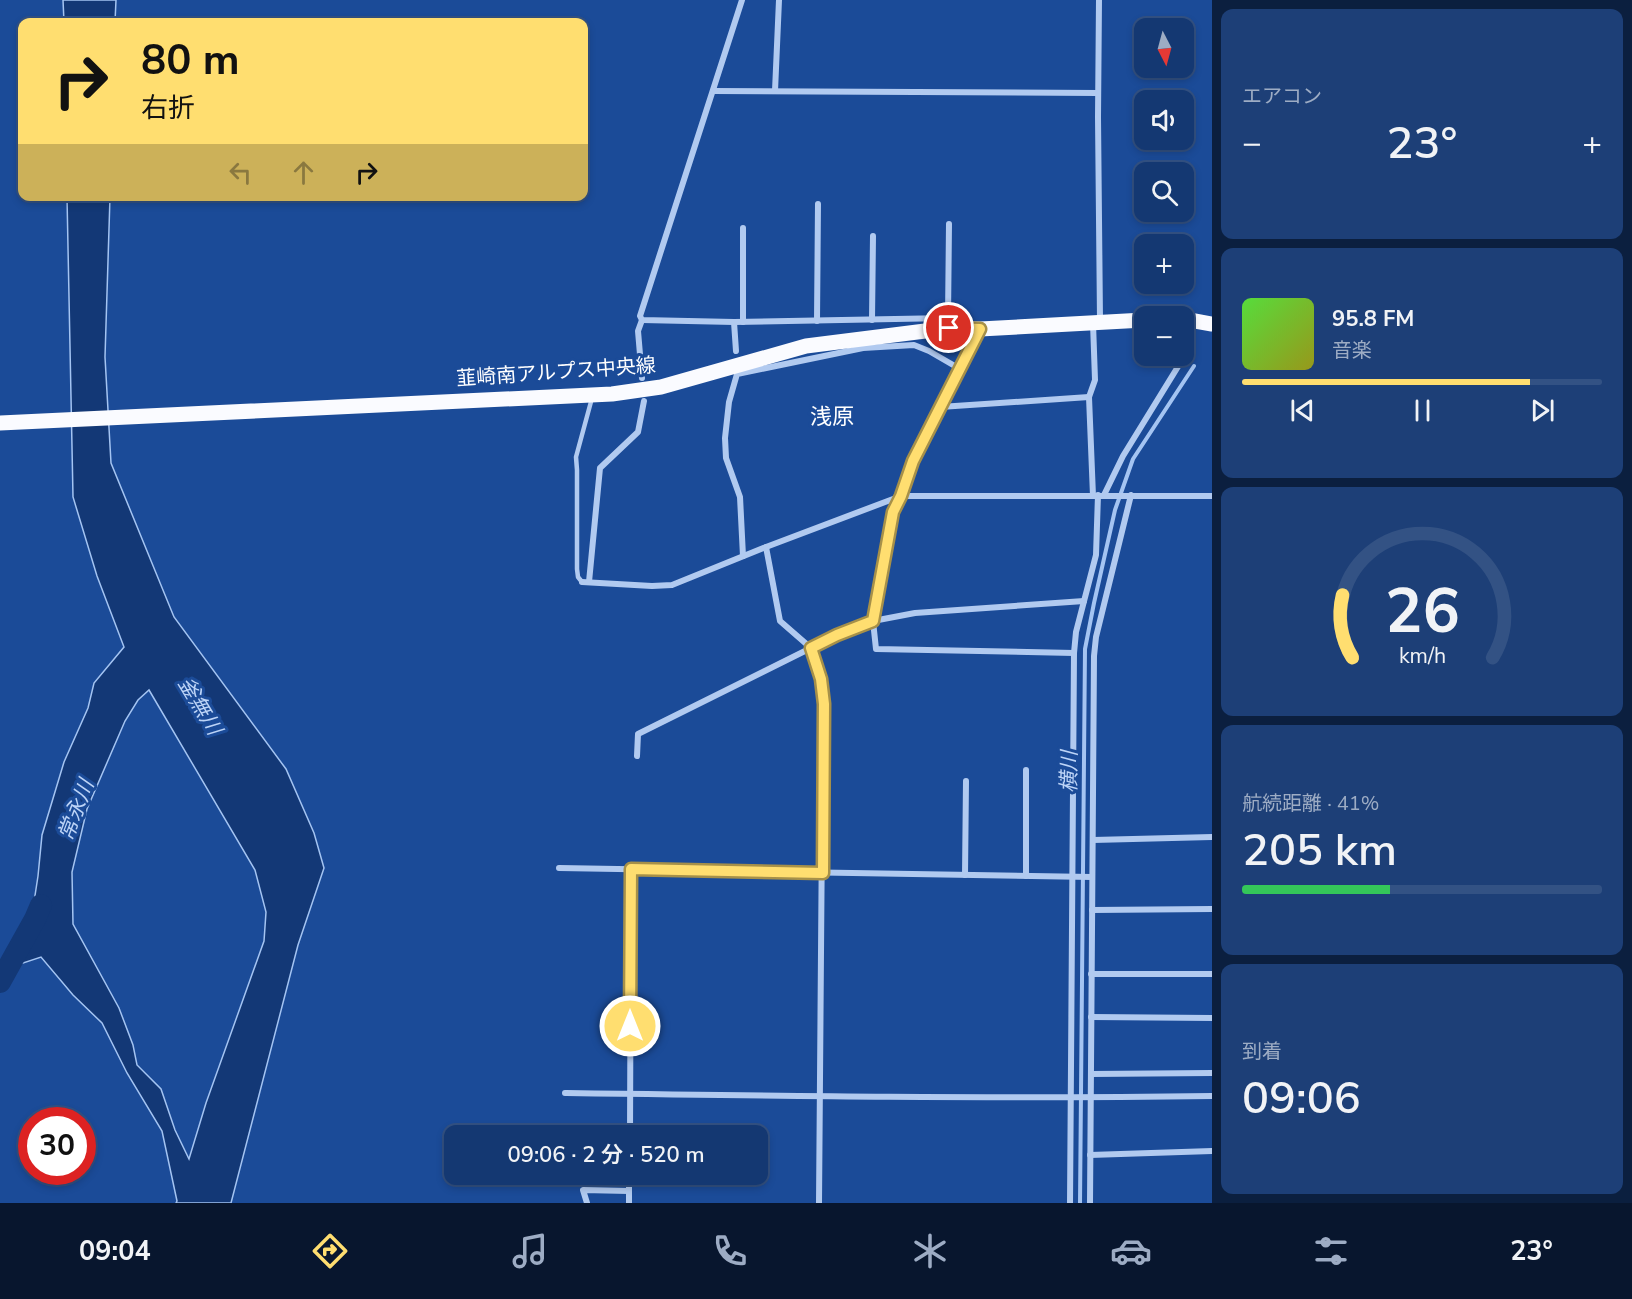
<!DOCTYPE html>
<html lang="ja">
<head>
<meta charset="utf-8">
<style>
	body { margin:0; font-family:"Nunito Sans","Noto Sans JP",sans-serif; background:#1d3f77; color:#f1f3f6; height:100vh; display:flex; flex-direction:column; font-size:22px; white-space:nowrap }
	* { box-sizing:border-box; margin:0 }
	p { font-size:20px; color:#9dacc4 }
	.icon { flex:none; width:33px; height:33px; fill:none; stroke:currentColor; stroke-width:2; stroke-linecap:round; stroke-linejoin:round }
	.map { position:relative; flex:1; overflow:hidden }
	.details { display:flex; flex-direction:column; gap:9px; padding:9px; background:#0b1f3f; width:420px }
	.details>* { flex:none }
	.hud { position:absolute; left:18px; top:18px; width:570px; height:183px; border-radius:12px; box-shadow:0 3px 9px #0003,0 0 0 2px #335284; background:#ffde70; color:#111; overflow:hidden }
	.needle { width:39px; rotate:174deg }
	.fabs { position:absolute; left:1134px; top:18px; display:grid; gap:12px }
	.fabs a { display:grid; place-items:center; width:60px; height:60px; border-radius:12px; background:#143872; box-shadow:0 3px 9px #0003,0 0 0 2px #335284; font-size:30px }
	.speed { position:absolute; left:18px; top:1107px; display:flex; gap:12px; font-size:30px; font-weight:700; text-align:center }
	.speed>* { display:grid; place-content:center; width:78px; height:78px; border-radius:50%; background:#143872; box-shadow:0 3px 9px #0003,0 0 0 2px #335284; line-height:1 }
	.speed .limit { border:9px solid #d22; background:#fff; color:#111 }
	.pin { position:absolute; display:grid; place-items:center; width:51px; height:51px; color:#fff; margin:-26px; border:3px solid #fff; border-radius:50%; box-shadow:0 2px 6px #0007 }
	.me { position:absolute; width:66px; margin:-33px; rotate:0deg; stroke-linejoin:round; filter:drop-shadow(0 0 4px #0008) }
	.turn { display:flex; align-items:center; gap:21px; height:126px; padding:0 24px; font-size:27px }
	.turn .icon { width:78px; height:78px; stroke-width:2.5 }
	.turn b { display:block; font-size:42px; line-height:51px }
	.lanes { display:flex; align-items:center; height:57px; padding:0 24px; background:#0003; justify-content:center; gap:30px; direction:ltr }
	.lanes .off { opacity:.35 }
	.big { font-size:45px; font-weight:600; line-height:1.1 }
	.details .card { flex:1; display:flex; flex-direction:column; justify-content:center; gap:9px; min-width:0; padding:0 21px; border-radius:12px; background:#1d3f77 }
	.details .dial { align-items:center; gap:0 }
	.dial svg { height:156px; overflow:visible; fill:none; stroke:#335284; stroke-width:7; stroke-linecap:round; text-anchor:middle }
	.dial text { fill:#f1f3f6; stroke:none }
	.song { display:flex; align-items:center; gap:18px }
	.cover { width:72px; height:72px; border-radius:9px; background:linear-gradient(135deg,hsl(110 70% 55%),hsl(60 70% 35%)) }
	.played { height:6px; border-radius:3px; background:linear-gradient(90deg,#ffde70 80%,#335284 80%) }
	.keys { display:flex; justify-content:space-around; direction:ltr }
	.heat { display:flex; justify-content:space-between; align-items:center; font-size:33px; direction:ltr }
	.charge { height:9px; border-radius:4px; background:linear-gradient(90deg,#34c759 41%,#335284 0) }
	.trip { position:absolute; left:444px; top:1125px; width:324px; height:60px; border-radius:12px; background:#143872; box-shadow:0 3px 9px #0003,0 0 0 2px #335284; font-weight:600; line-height:60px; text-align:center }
	.dock { display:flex; height:96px; justify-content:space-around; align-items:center; background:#08162e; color:#9dacc4 }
	.dock .icon { width:42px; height:42px }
	.dock .selected { color:#ffde70 }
	.dock b { font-size:27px; color:#f1f3f6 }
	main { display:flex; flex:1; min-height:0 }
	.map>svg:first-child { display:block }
	.water { fill:#133876; stroke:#a4c4f2; stroke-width:1.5; fill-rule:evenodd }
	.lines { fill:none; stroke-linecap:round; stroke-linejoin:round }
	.stream { stroke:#a4c4f2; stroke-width:4 }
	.river { stroke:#133876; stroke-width:22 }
	.lane { stroke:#b1caf0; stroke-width:4.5 }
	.street { stroke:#b1caf0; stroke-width:6 }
	.primary { stroke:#fafbff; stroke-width:15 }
	.route-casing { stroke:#a69049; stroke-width:15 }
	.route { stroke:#ffde70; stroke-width:10 }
	.labels { text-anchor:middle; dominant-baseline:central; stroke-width:6; stroke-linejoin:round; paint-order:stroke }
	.street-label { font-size:20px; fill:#fff; stroke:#1b4b98 }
	.water-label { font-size:21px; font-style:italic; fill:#bdd4f7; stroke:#1b4b98 }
	.quarter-label { font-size:22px; fill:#fff; stroke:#1b4b98 }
</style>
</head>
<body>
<main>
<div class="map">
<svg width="1212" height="1203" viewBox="0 0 1212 1203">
	<rect width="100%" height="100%" fill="#1b4b98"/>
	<g class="water">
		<polygon points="63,0 116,0 115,22 64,22"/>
		<path d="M67,197H110L105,357L111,463L174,617L286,769L314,833L324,868L298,945L231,1203H176L177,1201L162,1131L127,1073L102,1023L73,995L41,957L8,968L30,928L38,876L42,835L64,762L88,708L94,683L124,647L97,576L73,497ZM149,690L255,870L266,912L264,941L206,1103L189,1159L175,1130L161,1089L137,1065L133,1045L119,1008L73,924L72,872L87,809L125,721L138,700Z"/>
	</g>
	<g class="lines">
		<polyline class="stream" points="1080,1203 1085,649 1094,603 1115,510 1133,459 1194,366"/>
		<polyline class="river" points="0,982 35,919 41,905"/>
		<polyline class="lane" points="582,582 578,577 577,569 577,470 576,457 592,398"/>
		<g class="street">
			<polyline points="742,0 640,316 642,320 734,322 948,318 949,328"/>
			<polyline points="1099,0 1098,117 1100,320"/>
			<polyline points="713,91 1098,93"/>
			<polyline points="775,91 779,0"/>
			<polyline points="743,228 743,322"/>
			<polyline points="948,318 949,224"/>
			<polyline points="642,320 638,331 642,378"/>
			<polyline points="872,320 873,236"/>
			<polyline points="817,321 818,204"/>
			<polyline points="734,322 736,351"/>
			<polyline points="979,330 913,461 901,496 893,511 873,621 876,649 1074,653"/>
			<polyline points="1089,397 1095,380 1093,323"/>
			<polyline points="940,407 1089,397 1093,496"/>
			<polyline points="1104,495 1123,456 1187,352"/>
			<polyline points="766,547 780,621 811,648 821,679 823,704 819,1203"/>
			<polyline points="743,556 740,497 726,458 725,438 729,402 737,374 863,348 914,345 929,351 960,369"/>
			<polyline points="582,582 652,586 672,585 766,547 901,496 1212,496"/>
			<polyline points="589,582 600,468 638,432 644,401"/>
			<polyline points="637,756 638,734 837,635 873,621 915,613 1084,601"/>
			<polyline points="1093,840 1212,837"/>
			<polyline points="559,868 1092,877"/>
			<polyline points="965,875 966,781"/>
			<polyline points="1026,876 1026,770"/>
			<polyline points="1092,910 1212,909"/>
			<polyline points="1091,974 1212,974"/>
			<polyline points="1091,1017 1212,1018"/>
			<polyline points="1091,1074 1212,1073"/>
			<path d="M565,1093C781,1096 996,1099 1212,1096"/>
			<polyline points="577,1130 630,1130"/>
			<polyline points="630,1136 631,869"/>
			<polyline points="1090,1155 1212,1151"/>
			<polyline points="587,1203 583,1190 629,1191"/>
			<polyline points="629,1203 629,1174"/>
			<polyline points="1070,1203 1074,653 1076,632 1096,555 1098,495"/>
			<polyline points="1090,1203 1094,656 1096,637 1131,495"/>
		</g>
		<g class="primary">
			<polyline points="1184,319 1212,324"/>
			<polyline points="0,423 612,394 661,387 806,346 949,328 980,329 1144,320"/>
		</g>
	</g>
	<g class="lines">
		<defs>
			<polyline id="route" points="630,1026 631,869 823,873 824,704 821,679 811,648 837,635 873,621 893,512 901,496 913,461 980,329 949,328"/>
		</defs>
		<use href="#route" class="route-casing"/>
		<use href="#route" class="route"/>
	</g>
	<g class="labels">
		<g class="street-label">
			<text transform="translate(556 372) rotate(-4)">韮崎南アルプス中央線</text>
		</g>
		<g class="water-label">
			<text transform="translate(200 706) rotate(59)">釜無川</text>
			<text transform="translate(1069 772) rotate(-89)">横川</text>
			<text transform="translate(76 810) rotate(-69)">常永川</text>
		</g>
		<g class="quarter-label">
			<text x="832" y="417">浅原</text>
		</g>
	</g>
</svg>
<div class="fabs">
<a><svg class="needle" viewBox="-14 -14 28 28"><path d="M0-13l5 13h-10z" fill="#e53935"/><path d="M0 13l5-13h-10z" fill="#9dacc4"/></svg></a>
<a><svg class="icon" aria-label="sound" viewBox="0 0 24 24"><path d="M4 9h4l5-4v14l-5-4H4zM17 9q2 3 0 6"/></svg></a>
<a><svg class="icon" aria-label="search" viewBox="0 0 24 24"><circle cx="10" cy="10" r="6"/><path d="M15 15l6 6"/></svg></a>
<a>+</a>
<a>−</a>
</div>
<div class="speed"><div class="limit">30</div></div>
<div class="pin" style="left:949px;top:328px;background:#d93025"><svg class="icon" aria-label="arrive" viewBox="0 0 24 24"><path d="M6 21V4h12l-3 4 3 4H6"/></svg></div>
<svg class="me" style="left:630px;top:1026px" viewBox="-20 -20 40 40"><circle r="17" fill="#ffde70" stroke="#fff" stroke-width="3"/><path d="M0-11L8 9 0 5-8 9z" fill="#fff"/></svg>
<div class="trip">09:06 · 2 分 · 520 m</div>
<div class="hud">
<div class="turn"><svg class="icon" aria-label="right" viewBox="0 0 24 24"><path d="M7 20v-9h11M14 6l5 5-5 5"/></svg><div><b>80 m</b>右折</div></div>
<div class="lanes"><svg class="icon off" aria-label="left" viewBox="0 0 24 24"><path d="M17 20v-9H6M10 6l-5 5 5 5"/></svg><svg class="icon off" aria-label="ahead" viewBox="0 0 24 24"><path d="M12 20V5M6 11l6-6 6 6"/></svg><svg class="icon" aria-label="right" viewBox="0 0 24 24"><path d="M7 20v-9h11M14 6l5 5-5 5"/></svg></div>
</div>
</div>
<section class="details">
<div class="card"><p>エアコン</p>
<div class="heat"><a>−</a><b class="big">23°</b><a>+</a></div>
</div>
<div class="card">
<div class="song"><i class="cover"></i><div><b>95.8 FM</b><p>音楽</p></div></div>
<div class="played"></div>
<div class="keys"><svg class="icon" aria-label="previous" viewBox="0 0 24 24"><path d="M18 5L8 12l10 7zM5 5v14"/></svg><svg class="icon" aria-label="pause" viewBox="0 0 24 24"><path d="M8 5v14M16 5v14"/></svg><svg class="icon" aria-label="next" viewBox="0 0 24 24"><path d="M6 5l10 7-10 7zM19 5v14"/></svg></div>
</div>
<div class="card dial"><svg viewBox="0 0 100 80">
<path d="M14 69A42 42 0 1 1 86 69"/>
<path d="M14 69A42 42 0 0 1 9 37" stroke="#ffde70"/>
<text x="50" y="56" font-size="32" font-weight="700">26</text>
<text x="50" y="72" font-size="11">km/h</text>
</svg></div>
<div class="card"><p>航続距離 · 41%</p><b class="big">205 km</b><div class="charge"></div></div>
<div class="card"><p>到着</p><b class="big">09:06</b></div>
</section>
</main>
<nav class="dock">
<b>09:04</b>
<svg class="icon selected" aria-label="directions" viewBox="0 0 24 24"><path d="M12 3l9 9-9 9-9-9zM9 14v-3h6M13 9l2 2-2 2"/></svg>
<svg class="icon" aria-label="music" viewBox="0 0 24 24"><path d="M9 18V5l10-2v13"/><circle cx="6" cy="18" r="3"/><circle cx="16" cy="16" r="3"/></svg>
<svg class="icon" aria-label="phone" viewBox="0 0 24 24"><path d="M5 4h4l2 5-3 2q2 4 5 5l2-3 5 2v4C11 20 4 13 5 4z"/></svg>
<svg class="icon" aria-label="climate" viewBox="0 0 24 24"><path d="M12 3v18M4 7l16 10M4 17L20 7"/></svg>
<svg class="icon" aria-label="car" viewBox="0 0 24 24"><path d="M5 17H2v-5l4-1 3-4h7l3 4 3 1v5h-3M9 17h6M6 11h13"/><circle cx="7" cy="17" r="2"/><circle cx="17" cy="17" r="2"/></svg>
<svg class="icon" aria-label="filters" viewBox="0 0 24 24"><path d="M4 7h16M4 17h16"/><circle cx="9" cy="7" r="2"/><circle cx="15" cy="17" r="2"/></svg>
<b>23°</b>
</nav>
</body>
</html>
